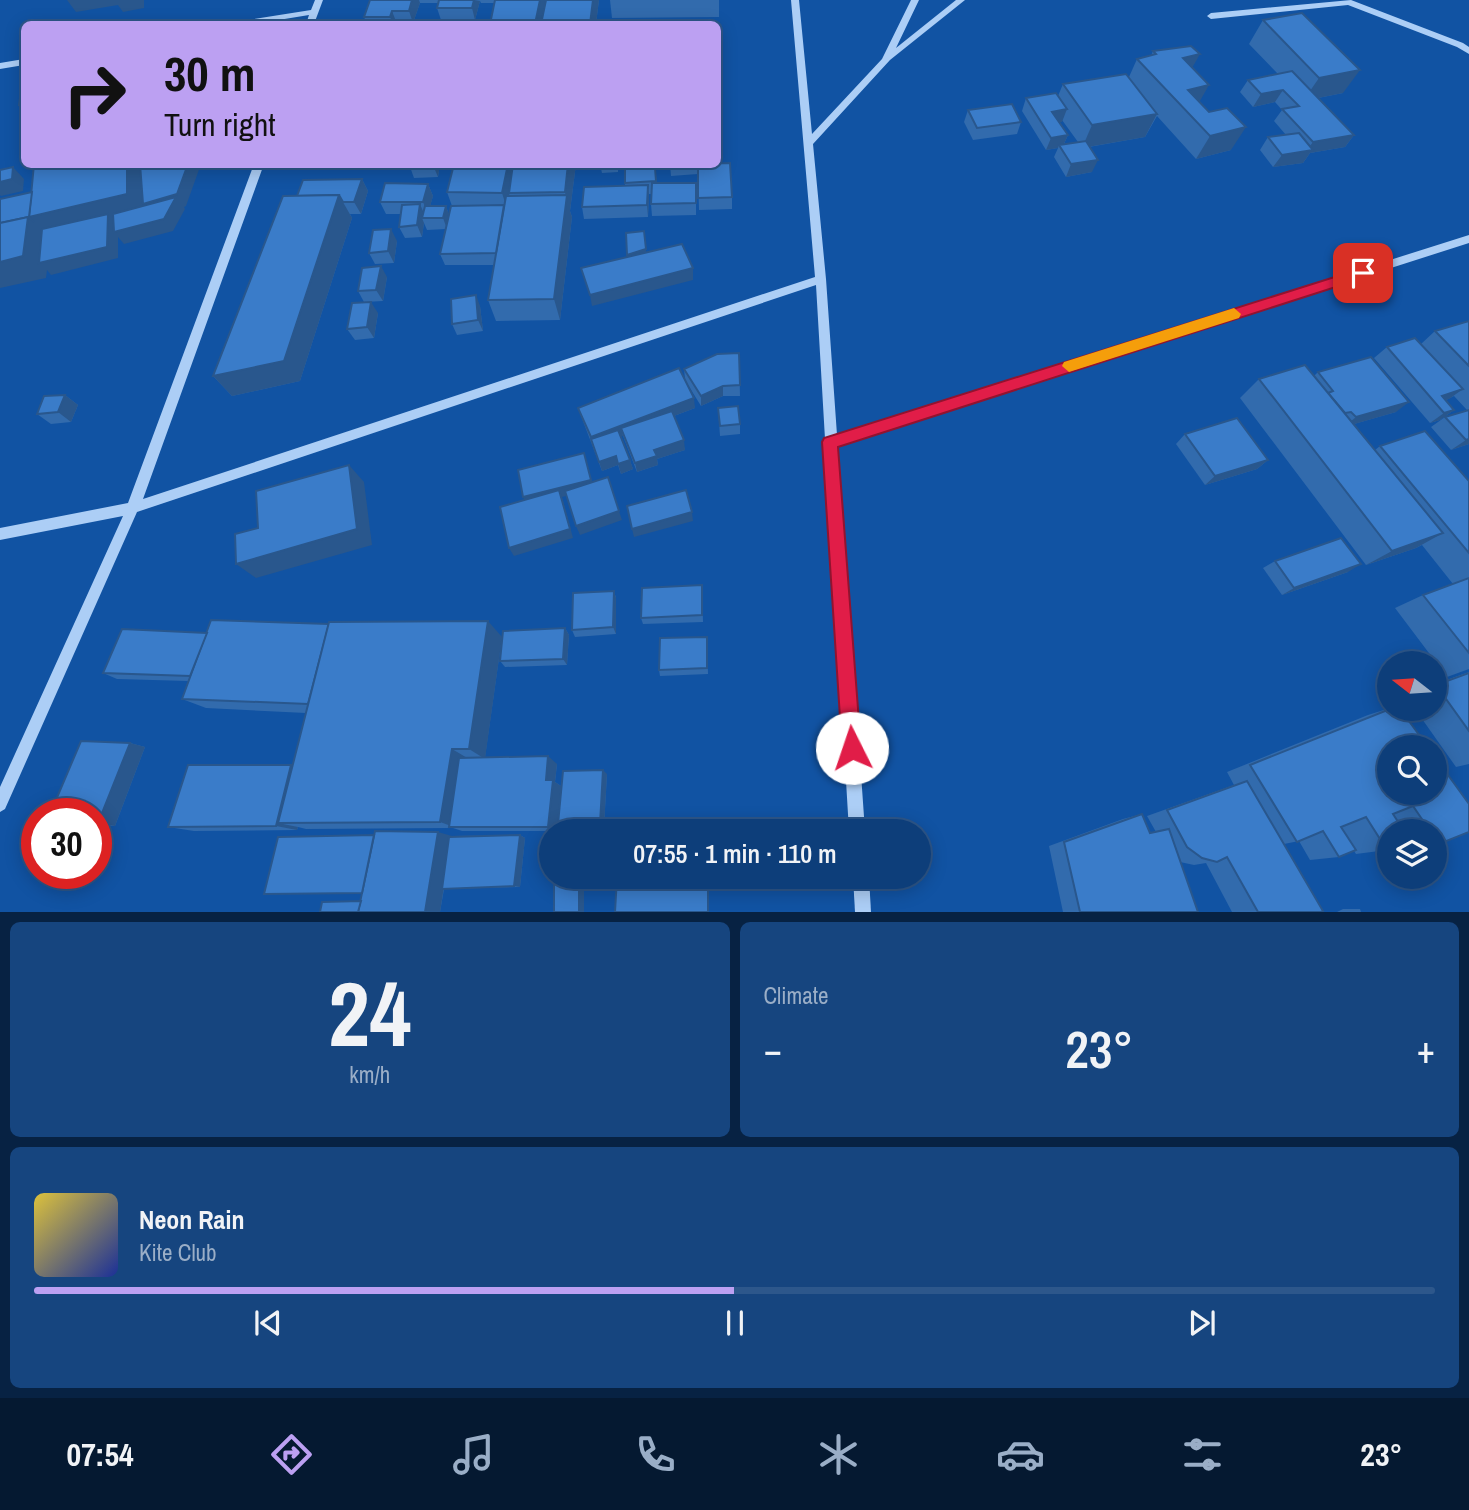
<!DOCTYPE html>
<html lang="en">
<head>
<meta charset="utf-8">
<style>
	body { margin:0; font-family:"Archivo Narrow",sans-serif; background:#16457f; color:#f1f3f6; height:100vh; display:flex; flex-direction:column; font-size:26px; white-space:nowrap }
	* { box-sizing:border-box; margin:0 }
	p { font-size:23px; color:#9aaec7 }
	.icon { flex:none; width:38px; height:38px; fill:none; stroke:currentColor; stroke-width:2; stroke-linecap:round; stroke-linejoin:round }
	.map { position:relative; height:912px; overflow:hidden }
	.details { display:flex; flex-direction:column; gap:10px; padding:10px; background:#072243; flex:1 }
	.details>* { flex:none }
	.top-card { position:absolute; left:21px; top:21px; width:700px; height:147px; border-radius:10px; box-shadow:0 4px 18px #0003,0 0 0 2px #2d578b; background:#bca0f2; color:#111; overflow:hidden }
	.needle { width:46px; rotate:287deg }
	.buttons { position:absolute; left:1377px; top:651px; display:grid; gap:14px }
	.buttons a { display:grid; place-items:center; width:70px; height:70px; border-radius:50%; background:#0d3e7a; box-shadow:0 4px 18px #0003,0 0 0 2px #2d578b; font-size:35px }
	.speed { position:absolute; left:21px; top:798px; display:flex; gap:14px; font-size:35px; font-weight:700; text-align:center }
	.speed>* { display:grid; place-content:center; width:91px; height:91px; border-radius:50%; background:#0d3e7a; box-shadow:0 4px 18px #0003,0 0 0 2px #2d578b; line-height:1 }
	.speed .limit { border:10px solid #d22; background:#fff; color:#111 }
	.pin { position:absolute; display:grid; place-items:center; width:60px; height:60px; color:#fff; margin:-30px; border-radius:14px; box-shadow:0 4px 10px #0006 }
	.me { position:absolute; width:77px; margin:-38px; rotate:356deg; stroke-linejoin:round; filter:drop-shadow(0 0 5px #0008) }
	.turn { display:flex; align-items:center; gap:24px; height:147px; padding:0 28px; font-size:32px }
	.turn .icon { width:91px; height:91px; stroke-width:2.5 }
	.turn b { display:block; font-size:49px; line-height:60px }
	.big { font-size:52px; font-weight:600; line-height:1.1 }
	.details .tile { flex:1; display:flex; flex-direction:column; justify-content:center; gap:10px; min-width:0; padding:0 24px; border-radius:10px; background:#16457f }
	.details .dial { align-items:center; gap:0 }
	.dial b { font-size:91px; line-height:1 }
	.song { display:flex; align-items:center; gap:21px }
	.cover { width:84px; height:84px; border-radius:10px; background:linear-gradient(135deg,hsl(50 70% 55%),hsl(230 70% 35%)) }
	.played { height:7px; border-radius:4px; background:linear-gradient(90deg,#bca0f2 50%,#2d578b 50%) }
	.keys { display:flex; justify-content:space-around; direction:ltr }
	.heat { display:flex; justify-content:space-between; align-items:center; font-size:38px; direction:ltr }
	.details .tiles { flex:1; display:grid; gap:10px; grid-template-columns:1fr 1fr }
	.tile:last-child { grid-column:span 2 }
	.trip { position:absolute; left:539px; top:819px; width:392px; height:70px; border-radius:35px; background:#0d3e7a; box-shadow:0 4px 18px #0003,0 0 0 2px #2d578b; font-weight:600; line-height:70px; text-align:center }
	.dock { display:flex; height:112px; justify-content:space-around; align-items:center; background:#051931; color:#9aaec7 }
	.dock .icon { width:49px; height:49px }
	.dock .selected { color:#bca0f2 }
	.dock b { font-size:32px; color:#f1f3f6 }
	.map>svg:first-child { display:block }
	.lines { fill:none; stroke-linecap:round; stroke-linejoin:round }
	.minor { fill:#accef6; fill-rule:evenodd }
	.wall { fill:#326bad; fill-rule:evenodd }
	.shaded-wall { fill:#29578d }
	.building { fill:#3a7cc9; stroke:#29578d; stroke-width:2 }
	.route { fill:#e11d48; stroke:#92132f; stroke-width:2 }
	.slow { fill:#f59e0b }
</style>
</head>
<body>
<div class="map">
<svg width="1469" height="912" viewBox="0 0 1469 912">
	<rect width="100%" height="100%" fill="#1153a3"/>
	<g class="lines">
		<g class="minor">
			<polygon points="315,0 323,0 314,24 306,24 309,15 254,24 238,24 242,21 311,10"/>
			<polygon points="791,0 799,0 812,134 882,59 911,0 919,0 896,48 956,0 965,0 890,60 813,144 826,279 837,435 1469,235 1469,243 838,445 865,831 849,831 826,446 824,442 825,439 816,285 137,512 5,809 0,812 0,787 123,516 0,540 0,528 128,503 254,164 264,164 143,499 815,277"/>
			<polygon points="1351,0 1463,43 1469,47 1469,54 1457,47 1348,5 1211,19 1207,16 1211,13"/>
			<polygon points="24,59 24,65 0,69 0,63"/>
			<polygon points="853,877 869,877 871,912 855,912"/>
		</g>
	</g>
	<g class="wall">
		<polygon points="370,0 599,0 596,24 490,24 494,3 481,3 480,1 475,20 441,20 437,8 438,3 420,3 413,23 367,24 364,17"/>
		<polygon points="610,0 719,0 719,17 612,18"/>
		<polygon points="1263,20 1343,93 1318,98 1354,135 1345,147 1310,153 1303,163 1273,167 1260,150 1268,137 1286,135 1274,121 1282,110 1275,102 1253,107 1240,92 1248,80 1278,74 1249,44"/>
		<path d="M1153,51L1192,68L1199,102L1231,150L1196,159L1157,116L1145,137L1089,147L1092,172L1066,177L1054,157L1058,148L1046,150L1022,111L1026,98L1058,96L1063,84L1129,77L1137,59L1151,56ZM1062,120L1078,142L1064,144L1068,135L1059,122H1062Z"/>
		<polygon points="718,108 720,108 721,131 718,131"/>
		<polygon points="968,110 1021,122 1017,134 973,140 964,122"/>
		<polygon points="409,164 440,164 438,177 414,178"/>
		<polygon points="576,164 570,211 572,217 560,320 496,321 488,300 494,265 445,265 440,254 446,229 427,230 424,223 422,237 405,238 399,227 401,214 386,214 380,202 428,184 433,196 430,206 446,206 449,215 452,206 447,192"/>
		<polygon points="600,164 618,164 618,172 602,173"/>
		<polygon points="670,164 718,164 732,197 732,209 699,210 698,174 671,176"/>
		<polygon points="655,168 657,183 696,183 696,215 652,216 651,204 652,194 649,194 648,217 584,219 582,207 625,186 625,183"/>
		<polygon points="362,179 368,191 361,214 350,214 352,218 300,381 232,396 213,376 297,196"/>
		<polygon points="397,241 394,263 375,264 369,253"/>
		<polygon points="387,277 383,301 364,302 358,291"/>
		<polygon points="480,306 483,331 457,335 452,324"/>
		<polygon points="378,313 374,338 355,340 347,329"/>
		<polygon points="1469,321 1469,444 1451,450 1431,427 1445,417 1467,410 1454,396 1446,400 1454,410 1440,420 1430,423 1374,358 1387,347 1421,344 1435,331"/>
		<polygon points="739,353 740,396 723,396 701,406 685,380 695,408 674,416 685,450 657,459 658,465 637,472 623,436 621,436 633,469 621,474 618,465 602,471 578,408 685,379 684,369"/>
		<polygon points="1318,372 1396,412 1354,424 1375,450 1380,446 1469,481 1469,669 1447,677 1395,608 1423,595 1453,584 1422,545 1416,548 1366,565 1240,398 1259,379 1314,376"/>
		<polygon points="65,395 78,405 71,422 51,424 37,414"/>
		<polygon points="718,408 740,424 740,434 720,436"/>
		<polygon points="1185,434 1268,460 1257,469 1205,485 1176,444"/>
		<polygon points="1275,561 1348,572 1282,595 1263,568"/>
		<polygon points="702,585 703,622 643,624 641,618"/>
		<polygon points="614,591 616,598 616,634 575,637 572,630"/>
		<polygon points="565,628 569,635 567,665 505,667 500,661"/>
		<polygon points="207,633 502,637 485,757 557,764 555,782 561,786 607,774 604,827 562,826 558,824 561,790 557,831 462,831 453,828 306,829 298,827 297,830 194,831 168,827 293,766 306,713 206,708 182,699 188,681 117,679 103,673"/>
		<polygon points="707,637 708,674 660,676 659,670"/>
		<polygon points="1469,672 1469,764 1456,767 1415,709 1435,709 1435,684"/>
		<polygon points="1390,708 1435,793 1439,844 1435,844 1435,831 1390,831 1387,850 1356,854 1354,851 1339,857 1310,860 1299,841 1284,844 1321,912 1232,912 1206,863 1194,865 1180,862 1198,912 1063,912 1049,846 1123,819 1142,814 1150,833 1156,832 1147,816 1234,785 1227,772 1368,715"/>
		<polygon points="130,743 145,747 115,826 96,825 96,814"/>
		<polygon points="520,835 525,838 520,887 444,889 440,912 320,912 361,901 362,894 264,894 452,836"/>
		<polygon points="1343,909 1360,909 1361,912 1337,912"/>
	</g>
	<g class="shaded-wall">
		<polygon points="67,0 144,0 144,8 123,12 118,5 76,12"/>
		<polygon points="412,0 419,0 420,3 413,23 409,11"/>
		<polygon points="474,0 480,1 475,20 472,8"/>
		<polygon points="540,0 549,0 544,24 535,24"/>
		<polygon points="593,0 599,0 596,24 590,24"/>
		<polygon points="392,11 397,24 393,24 390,17"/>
		<polygon points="1200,54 1187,77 1183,58"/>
		<polygon points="1360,70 1343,93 1303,101 1319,78"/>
		<polygon points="1209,85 1196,108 1188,90"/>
		<polygon points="1283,90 1275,102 1253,107 1261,94"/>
		<polygon points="24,104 24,112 19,105"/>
		<polygon points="1067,109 1062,122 1047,124 1052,112"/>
		<polygon points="1157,114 1145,137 1082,148 1092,125"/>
		<polygon points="1246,127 1231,150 1196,159 1210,136"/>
		<polygon points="1068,135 1062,148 1059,145 1058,148 1046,150 1051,138"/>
		<polygon points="1354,135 1345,147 1310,153 1303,163 1273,167 1282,155 1306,151 1313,142"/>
		<polygon points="1098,160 1092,172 1066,177 1071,164"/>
		<polygon points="127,164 137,164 145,174 188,164 201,164 186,206 184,207 185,209 173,231 124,244 118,237 118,258 51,275 47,270 46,278 0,288 0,262 28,217 29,217"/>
		<polygon points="440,164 438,177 433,165"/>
		<polygon points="508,164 519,164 509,193 511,202 509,215 502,193"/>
		<polygon points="568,164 576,164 570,211 572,217 560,320 554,299 566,198 565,192"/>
		<polygon points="13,167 24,179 23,191 1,196 0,195 0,182"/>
		<polygon points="362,179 368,191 361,214 354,202"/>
		<polygon points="428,184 433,196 428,214 423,202"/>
		<polygon points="648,185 649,197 648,217 647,205"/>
		<polygon points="339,195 352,218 300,381 232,396 213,376"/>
		<polygon points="420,204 425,216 422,218 424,223 422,237 417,225"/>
		<polygon points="446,206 450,218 447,229 443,218"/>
		<polygon points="391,229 397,241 394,263 388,251"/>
		<polygon points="644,231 647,260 629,266 627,255"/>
		<polygon points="381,266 387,277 383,301 376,290"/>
		<polygon points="693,268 693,280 592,306 590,295"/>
		<polygon points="476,295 480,306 483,331 478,320"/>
		<polygon points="371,302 378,313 374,338 367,327"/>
		<polygon points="723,386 723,396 701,406 701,396"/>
		<polygon points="1463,389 1449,399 1436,403 1442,396"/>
		<polygon points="65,395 78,405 71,422 58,412"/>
		<polygon points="694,398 695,408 624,435 621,428 623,436 593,447 591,437"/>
		<polygon points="1409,402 1396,412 1344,427 1356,417"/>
		<polygon points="1454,410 1440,420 1430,423 1444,413"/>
		<polygon points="1469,439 1469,444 1451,450 1466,440"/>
		<polygon points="684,440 685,450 657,459 658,465 637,472 635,463 654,450"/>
		<polygon points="584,453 594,489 562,497 573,538 514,556 509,548 527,506 523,497"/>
		<polygon points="616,456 618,465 602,471 599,462"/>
		<polygon points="630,460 633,469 621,474 618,464"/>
		<polygon points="1268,460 1257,469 1205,485 1215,476"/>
		<polygon points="349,465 364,482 372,545 256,578 236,564"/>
		<polygon points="619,511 622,520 580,535 576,526"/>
		<polygon points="692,512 693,521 634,537 632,529"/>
		<polygon points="1443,533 1416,548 1366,565 1392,551"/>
		<polygon points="1361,564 1348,572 1282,595 1294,588"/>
		<polygon points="614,591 616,598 616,634 613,627"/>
		<polygon points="488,621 502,637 485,759 469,749"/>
		<polygon points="565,628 569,635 567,665 563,659"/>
		<polygon points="130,743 145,747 115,826 98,823"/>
		<polygon points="452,749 469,759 454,827 440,822"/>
		<polygon points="548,756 557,764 555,782 561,786 557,831 548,827 546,780"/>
		<polygon points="291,765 311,772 278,823 298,827 297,830 276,826"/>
		<polygon points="603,770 607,774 604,827 600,824"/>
		<polygon points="438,832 452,836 440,912 425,912"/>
		<polygon points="520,835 525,838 520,887 514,886"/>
		<rect x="579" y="877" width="5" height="35"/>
		<rect x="708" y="877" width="1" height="35"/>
	</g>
	<g class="building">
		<polygon points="370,0 412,0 409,11 392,11 390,17 364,17"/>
		<polygon points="439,0 474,0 472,8 437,8"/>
		<polygon points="495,0 540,0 535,24 456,24 490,24"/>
		<polygon points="546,0 593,0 590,24 541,24"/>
		<polygon points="1302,13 1360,70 1319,78 1263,20"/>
		<polygon points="1191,46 1200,54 1183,58 1209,85 1188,90 1209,112 1227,108 1246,127 1210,136 1137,59 1156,54 1153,51"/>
		<polygon points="1292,71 1354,135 1313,142 1282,109 1299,106 1283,90 1261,94 1248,80"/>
		<polygon points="1126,74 1157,114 1092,125 1063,84"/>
		<polygon points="24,75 24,104 19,105 23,76"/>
		<polygon points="1056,93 1067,109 1052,112 1068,135 1051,138 1026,98"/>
		<polygon points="1012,104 1021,122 977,128 968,110"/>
		<polygon points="718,108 720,108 721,119 718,119"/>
		<polygon points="1299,133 1313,150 1282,155 1268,137"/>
		<polygon points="1086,141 1098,160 1071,164 1059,145"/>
		<polygon points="730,163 732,197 698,198 698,164"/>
		<polygon points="34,164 127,164 127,194 29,217"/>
		<polygon points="140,164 188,164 177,194 143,204"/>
		<polygon points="409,164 433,164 409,166"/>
		<polygon points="454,164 508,164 502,193 447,192"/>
		<polygon points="513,164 568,164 565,192 509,193"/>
		<polygon points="13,167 12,179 0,182 0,170"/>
		<polygon points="655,168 656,181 625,183 625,169"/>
		<polygon points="362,179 354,202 343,202 339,195 297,196 303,180"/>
		<polygon points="385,183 428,184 423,202 380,202"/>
		<polygon points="652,183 696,183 696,203 651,204"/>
		<polygon points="648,185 647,205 582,207 584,187"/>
		<polygon points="32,192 29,217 34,222 28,217 0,223 0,199"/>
		<polygon points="339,195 284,361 213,376 283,196"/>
		<polygon points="567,195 554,299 488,300 506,196"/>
		<polygon points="176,197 164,219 114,232 113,214"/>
		<polygon points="420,204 417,225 399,227 402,205"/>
		<polygon points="504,205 496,253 440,254 451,206"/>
		<polygon points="425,206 446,206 443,218 422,218"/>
		<polygon points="108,214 107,247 39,263 42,229"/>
		<polygon points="28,217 23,256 0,262 0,223"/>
		<polygon points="391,229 388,251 369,253 373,230"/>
		<polygon points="644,231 646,249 627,255 626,233"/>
		<polygon points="682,244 693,268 590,295 581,268"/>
		<polygon points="381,266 376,290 358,291 362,268"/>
		<polygon points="476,295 478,320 452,324 451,299"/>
		<polygon points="371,302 367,327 347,329 352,303"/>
		<polygon points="1469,321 1469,366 1435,331"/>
		<polygon points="1415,338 1463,389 1442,396 1454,410 1444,413 1387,347"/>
		<polygon points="739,353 740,385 723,386 701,396 684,369 717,354"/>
		<polygon points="1371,357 1409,402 1356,417 1351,412 1345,413 1328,393 1333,391 1318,372"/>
		<polygon points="1305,365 1443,533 1392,551 1259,379"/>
		<polygon points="679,368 694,398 591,437 578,408"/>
		<polygon points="65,395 58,412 37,414 44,396"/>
		<polygon points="738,406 740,424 720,426 718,408"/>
		<polygon points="1469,410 1469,439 1466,440 1445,417"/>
		<polygon points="672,411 684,440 654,450 657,456 635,463 621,428"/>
		<polygon points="1237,418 1268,460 1215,476 1185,434"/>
		<polygon points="618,430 630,460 618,464 616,456 599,462 591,439"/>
		<polygon points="1425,431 1469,481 1469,553 1380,446"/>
		<polygon points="584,453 591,480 523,497 518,470"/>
		<polygon points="349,465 357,529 236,564 235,534 258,528 256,491"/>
		<polygon points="608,477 619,511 576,526 565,491"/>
		<polygon points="559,490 570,529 509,548 500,507"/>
		<polygon points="686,490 692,512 632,529 627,506"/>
		<polygon points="1341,538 1361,564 1294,588 1275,561"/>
		<polygon points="1469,578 1469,653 1423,595"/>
		<polygon points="702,585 702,615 641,618 642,588"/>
		<polygon points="614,591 613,627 572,630 573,593"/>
		<polygon points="211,620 329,624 308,704 182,699"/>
		<polygon points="488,621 469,749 452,749 440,822 278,823 329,622"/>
		<polygon points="565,628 563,659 500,661 503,631"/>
		<polygon points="122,629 207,633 190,676 103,673"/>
		<polygon points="707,637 707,668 659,670 660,638"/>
		<polygon points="1469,673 1469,731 1436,685"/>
		<polygon points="1390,709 1400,709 1428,747 1390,747 1390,793 1435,793 1435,757 1469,804 1469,832 1439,844 1435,838 1435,831 1430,831 1413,806 1393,814 1404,831 1390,831 1390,849 1387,850 1366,817 1341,827 1356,850 1339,857 1323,831 1297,842 1250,765"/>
		<polygon points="81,741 130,743 98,823 96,823 96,814 50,814"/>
		<polygon points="548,756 546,780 553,780 548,827 449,827 459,758"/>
		<polygon points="188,765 291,765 276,826 168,827"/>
		<polygon points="603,770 600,824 558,824 563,771"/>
		<polygon points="1247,781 1323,911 1321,912 1258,912 1227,857 1217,862 1202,858 1187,847 1167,810"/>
		<polygon points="1142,814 1150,833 1169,829 1198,912 1080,912 1064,842"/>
		<polygon points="707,825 707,831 634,831 634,826"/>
		<polygon points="375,831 438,832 425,912 358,912"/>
		<polygon points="374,835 362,893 264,894 278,837"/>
		<polygon points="520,835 514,886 442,889 449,837"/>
		<rect x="554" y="877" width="25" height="35"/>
		<polygon points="617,877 708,877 708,912 615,912"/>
		<polygon points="361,901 358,912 320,912 322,902"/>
	</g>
	<polygon class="route" points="1363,268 1369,273 1367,277 838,447 861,748 858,755 852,758 845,755 842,748 822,442 824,438"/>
	<polygon class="slow" points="1234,308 1241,314 1239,318 1069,372 1062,366 1064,362"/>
</svg>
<div class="buttons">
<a><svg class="needle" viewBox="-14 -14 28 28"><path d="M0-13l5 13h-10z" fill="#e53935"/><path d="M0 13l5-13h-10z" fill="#9aaec7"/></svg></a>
<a><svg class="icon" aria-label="search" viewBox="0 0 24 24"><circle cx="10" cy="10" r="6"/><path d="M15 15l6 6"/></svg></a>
<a><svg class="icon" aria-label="layers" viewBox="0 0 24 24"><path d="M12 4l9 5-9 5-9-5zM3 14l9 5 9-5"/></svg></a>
</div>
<div class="speed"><div class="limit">30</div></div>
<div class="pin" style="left:1363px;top:273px;background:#d93025"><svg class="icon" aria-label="arrive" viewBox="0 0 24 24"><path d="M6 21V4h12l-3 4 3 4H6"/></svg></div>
<svg class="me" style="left:852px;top:748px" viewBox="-20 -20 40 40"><circle r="19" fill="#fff"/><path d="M0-13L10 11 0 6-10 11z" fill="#e11d48"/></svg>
<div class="trip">07:55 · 1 min · 110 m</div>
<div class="top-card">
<div class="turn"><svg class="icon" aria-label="right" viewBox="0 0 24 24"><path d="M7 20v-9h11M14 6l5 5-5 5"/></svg><div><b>30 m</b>Turn right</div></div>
</div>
</div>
<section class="details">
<div class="tiles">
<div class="tile dial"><b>24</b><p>km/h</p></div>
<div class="tile"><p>Climate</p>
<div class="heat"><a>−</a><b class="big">23°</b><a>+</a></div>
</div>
<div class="tile">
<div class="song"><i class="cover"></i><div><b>Neon Rain</b><p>Kite Club</p></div></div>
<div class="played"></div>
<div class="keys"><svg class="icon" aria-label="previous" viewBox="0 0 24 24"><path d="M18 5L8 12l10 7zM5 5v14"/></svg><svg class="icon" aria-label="pause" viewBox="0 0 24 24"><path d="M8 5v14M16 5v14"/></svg><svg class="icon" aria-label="next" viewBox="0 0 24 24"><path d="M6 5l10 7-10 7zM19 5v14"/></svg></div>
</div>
</div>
</section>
<nav class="dock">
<b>07:54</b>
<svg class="icon selected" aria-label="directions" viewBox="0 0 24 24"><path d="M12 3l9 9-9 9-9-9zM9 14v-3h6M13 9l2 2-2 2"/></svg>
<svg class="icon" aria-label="music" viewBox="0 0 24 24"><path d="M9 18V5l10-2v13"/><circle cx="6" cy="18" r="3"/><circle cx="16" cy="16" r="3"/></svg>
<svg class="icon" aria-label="phone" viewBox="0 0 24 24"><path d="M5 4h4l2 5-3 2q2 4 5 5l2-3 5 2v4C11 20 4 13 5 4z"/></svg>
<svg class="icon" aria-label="climate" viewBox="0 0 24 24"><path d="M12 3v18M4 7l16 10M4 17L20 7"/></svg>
<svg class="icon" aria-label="car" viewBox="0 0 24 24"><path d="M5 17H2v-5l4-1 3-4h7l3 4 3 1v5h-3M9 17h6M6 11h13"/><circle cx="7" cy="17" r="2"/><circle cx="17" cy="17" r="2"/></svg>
<svg class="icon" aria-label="filters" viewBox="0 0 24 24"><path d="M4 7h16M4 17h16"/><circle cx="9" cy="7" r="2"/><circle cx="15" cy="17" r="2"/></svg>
<b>23°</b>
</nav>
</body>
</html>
